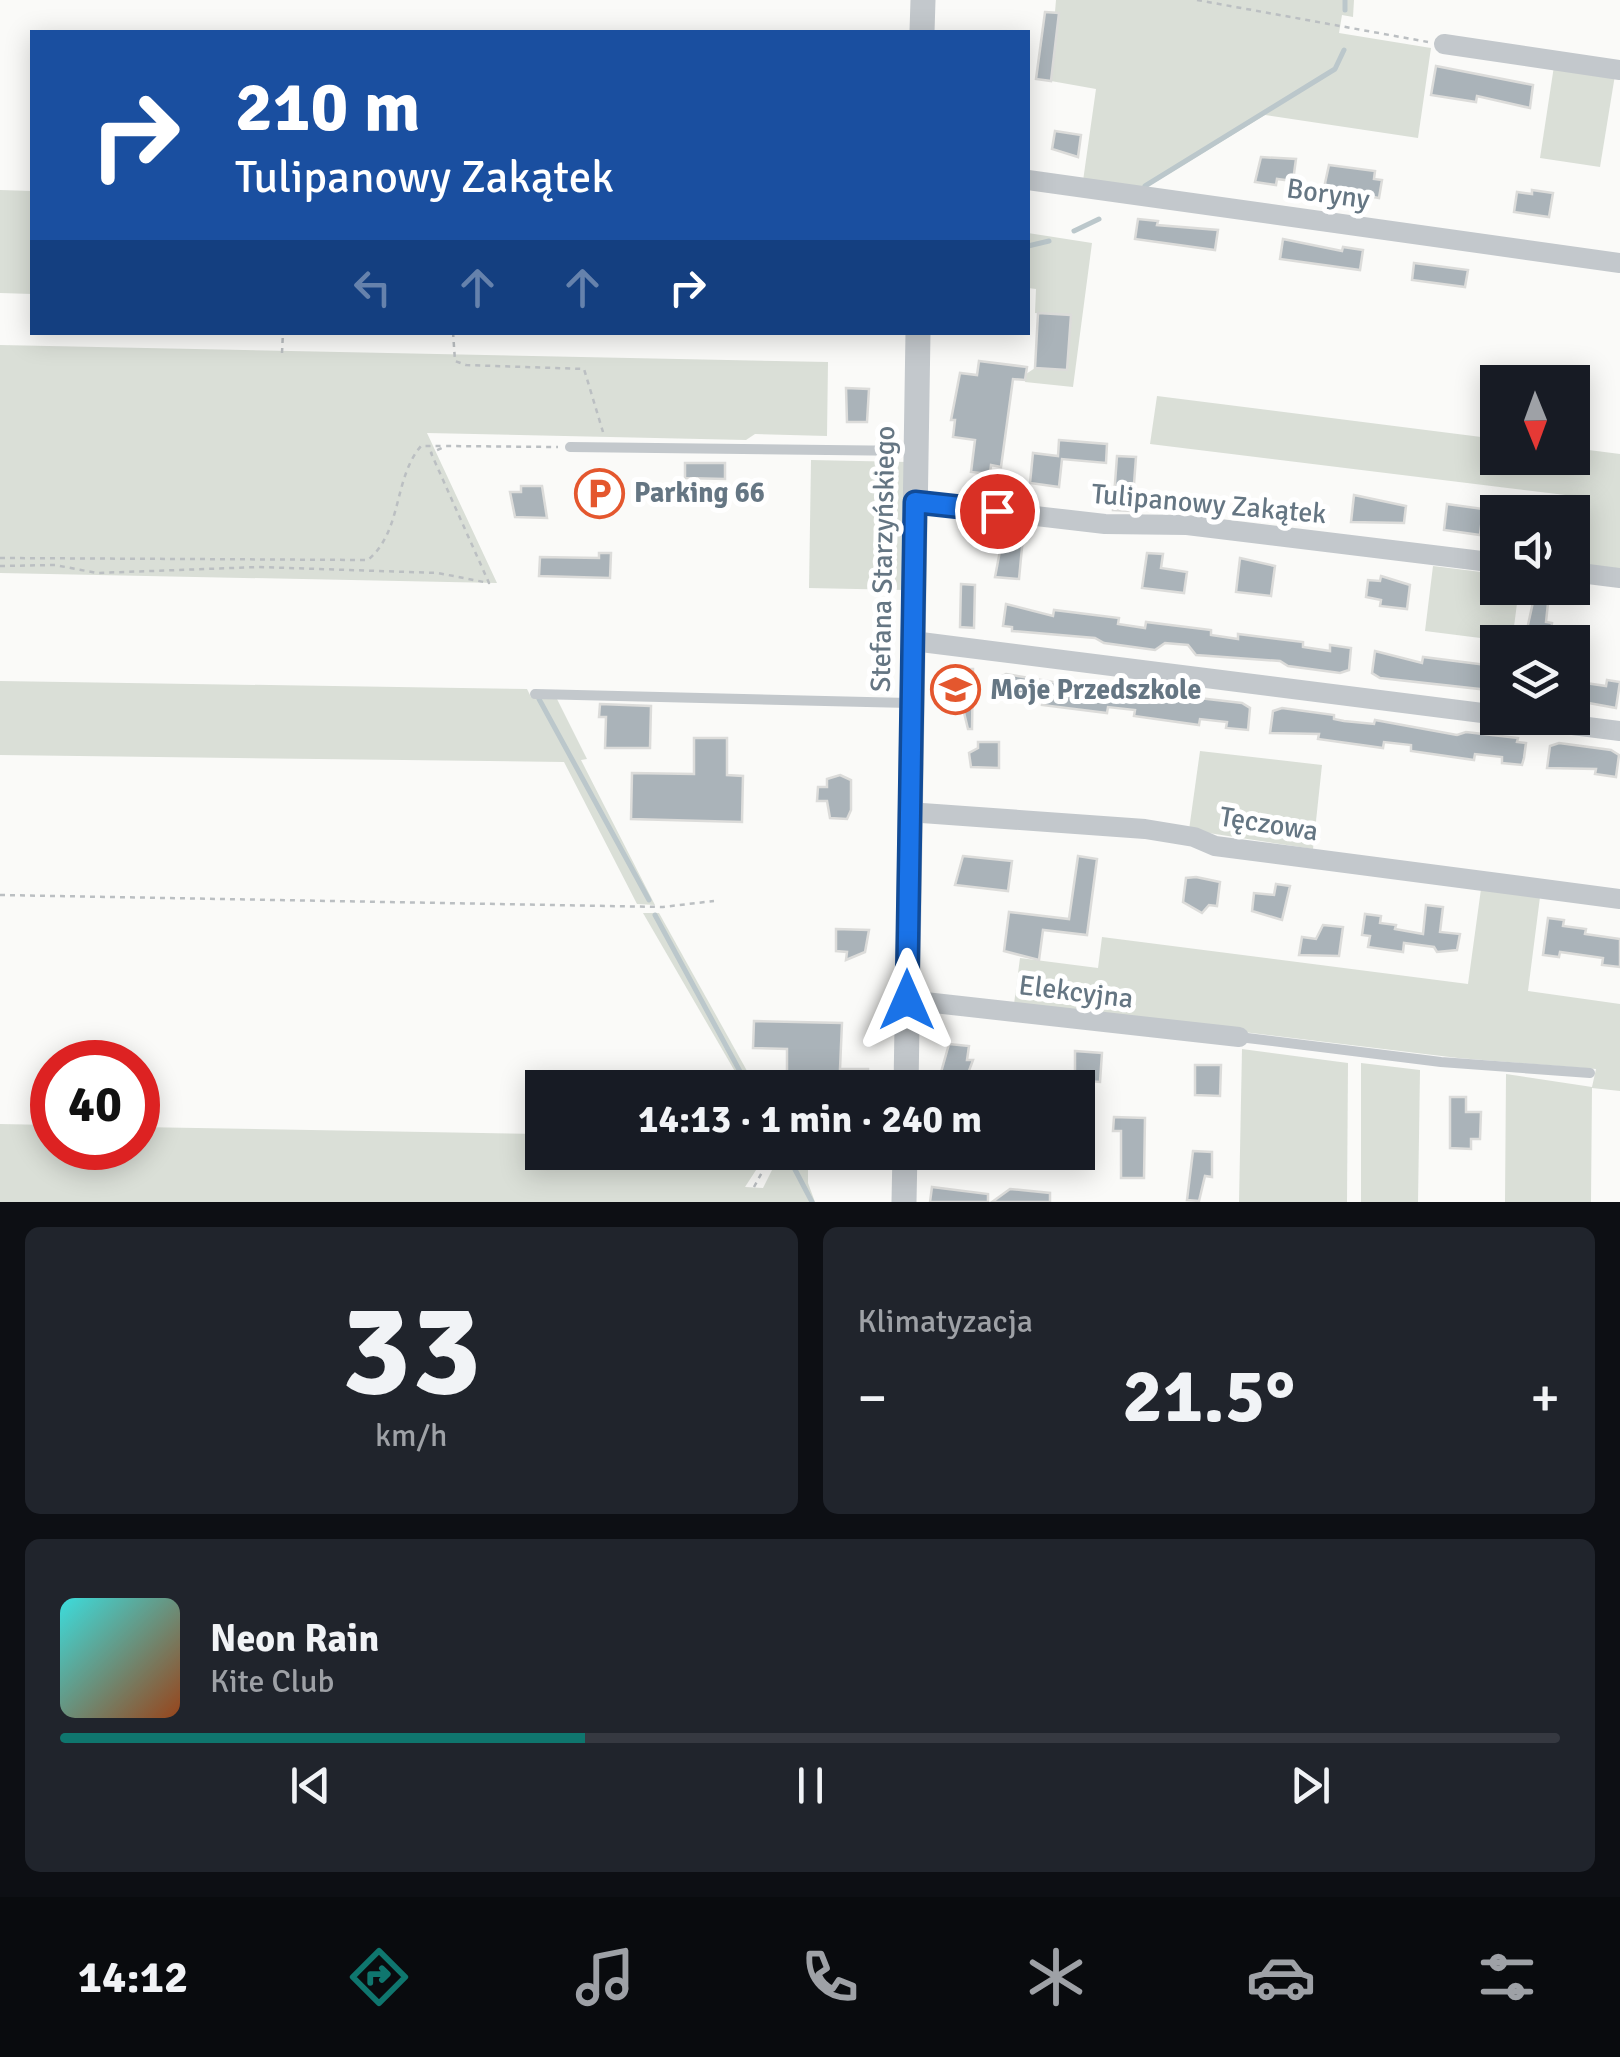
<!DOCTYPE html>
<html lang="pl">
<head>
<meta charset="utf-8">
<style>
	body { margin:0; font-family:Signika,sans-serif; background:#20242c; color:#f1f3f6; height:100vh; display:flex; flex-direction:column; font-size:38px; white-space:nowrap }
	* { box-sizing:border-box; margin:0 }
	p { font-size:32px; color:#9ea1a6 }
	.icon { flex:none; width:55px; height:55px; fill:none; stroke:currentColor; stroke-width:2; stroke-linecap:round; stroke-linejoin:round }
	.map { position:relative; height:1202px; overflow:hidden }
	.panel { display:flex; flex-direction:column; gap:25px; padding:25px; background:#0d0f14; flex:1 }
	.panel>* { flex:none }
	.hud { position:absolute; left:30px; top:30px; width:1000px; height:305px; border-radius:0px; box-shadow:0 5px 25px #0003; background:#1a4fa0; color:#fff; overflow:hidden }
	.needle { width:65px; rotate:179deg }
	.fabs { position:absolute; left:1480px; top:365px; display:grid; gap:20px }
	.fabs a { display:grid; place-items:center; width:110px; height:110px; border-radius:0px; background:#171b24; box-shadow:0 5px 25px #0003; font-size:50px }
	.speed { position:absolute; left:30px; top:1040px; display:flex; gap:20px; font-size:50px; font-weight:700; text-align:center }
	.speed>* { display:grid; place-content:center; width:130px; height:130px; border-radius:50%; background:#171b24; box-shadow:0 5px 25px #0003; line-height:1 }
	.speed .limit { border:15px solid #d22; background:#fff; color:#111 }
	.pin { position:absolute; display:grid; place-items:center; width:85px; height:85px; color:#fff; margin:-42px; border:5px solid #fff; border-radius:50%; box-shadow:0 2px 10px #0007 }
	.me { position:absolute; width:110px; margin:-55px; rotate:0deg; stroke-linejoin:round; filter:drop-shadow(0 0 8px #0008) }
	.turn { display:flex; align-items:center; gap:35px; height:210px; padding:0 40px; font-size:45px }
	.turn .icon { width:130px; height:130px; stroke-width:2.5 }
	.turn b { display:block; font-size:70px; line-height:85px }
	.lanes { display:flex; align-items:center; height:95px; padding:0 40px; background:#0003; justify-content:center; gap:50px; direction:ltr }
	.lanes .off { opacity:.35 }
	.big { font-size:75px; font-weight:800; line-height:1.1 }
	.panel .card { flex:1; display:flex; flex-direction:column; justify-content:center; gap:15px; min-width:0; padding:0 35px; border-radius:15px; background:#20242c }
	.panel .dial { align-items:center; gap:0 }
	.dial b { font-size:130px; line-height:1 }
	.song { display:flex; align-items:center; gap:30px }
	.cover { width:120px; height:120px; border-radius:15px; background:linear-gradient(135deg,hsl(180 70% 55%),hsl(20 70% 35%)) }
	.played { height:10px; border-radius:5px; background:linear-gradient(90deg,#0f766e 35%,#363941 35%) }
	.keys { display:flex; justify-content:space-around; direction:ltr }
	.heat { display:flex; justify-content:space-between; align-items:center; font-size:55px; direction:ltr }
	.panel .tiles { flex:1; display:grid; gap:25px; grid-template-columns:1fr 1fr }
	.card:last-child { grid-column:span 2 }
	.trip { position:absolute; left:525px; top:1070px; width:570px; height:100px; border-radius:0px; background:#171b24; box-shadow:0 5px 25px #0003; font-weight:800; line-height:100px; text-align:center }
	.tabs { display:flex; height:160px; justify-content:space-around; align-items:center; background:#090b0e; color:#9ea1a6 }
	.tabs .icon { width:70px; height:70px }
	.tabs .active { color:#0f766e }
	.tabs b { font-size:45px; color:#f1f3f6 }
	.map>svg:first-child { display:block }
	.green { fill:#dadfd7 }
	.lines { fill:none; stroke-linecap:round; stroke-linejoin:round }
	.stream { stroke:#bbc7cb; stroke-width:5 }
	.building { fill:#aab3b9; stroke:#dcdcda; stroke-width:2.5 }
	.path { stroke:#bbbfc2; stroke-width:2.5; stroke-dasharray:5 5; stroke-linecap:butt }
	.service { stroke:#c3c8cc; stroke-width:10 }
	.minor { stroke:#c3c8cc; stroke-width:20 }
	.tertiary { stroke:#c3c8cc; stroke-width:25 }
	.route-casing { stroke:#114b97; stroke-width:25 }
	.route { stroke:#1a73e8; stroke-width:18 }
	.labels { text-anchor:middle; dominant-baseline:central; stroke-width:10; stroke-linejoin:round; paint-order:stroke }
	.street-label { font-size:28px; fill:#657683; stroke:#fff }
	.poi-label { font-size:28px; font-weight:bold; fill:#657683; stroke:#fff; text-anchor:start }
</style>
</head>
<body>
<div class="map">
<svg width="1620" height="1202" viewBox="0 0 1620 1202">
	<rect width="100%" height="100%" fill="#fafaf8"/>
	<g class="green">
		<polygon points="1056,0 1354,0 1353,17 1342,15 1339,33 1431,48 1418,138 1265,115 1144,189 1083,181 1096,89 1051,81 1059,13 1055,12"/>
		<polygon points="1554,66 1615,75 1600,167 1540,158"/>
		<polygon points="0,190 32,191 32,294 0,293"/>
		<polygon points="1028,233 1092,243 1073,387 1025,382 1026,374 1035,368 1067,370 1071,316 1035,313 1036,289 1028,288"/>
		<polygon points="0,345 828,362 827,436 755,434 746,440 427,433 497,583 0,573"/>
		<polygon points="1157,396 1497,439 1498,458 1572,458 1573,448 1620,454 1620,570 1583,565 1590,498 1150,444"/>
		<polygon points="811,460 907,462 904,590 809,588"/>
		<polygon points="1433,566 1497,574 1498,588 1519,588 1512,642 1425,631"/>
		<polygon points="0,681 527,689 531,697 556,697 587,759 581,760 655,905 637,904 564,762 0,755"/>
		<polygon points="1200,751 1322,765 1313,849 1189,830"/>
		<polygon points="1481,889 1540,897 1528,991 1620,1004 1620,1091 1592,1088 1591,1202 1505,1202 1506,1074 1592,1087 1596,1069 1458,1058 1014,1004 1020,958 1098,968 1102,937 1468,984"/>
		<polygon points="643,913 659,913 756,1087 744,1087"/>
		<polygon points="1242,1049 1348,1063 1347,1202 1239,1202"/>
		<polygon points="1361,1063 1420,1070 1418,1202 1361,1202"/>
		<polygon points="0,1124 52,1125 52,1148 138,1148 138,1127 542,1134 542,1152 767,1153 745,1187 763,1188 779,1156 808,1154 808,1183 815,1202 0,1202"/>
	</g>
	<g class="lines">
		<g class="stream">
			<polyline points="1345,0 1345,10"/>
			<polyline points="1145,186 1335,69 1344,50"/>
			<polyline points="1074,231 1099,219"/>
			<polyline points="1028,246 1049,241"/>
			<polyline points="539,699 649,900"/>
			<polyline points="655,915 749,1088"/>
			<polyline points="790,1160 812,1202"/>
		</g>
	</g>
	<g class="building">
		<polygon points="1045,12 1059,13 1051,81 1036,79"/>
		<polygon points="1436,66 1533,85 1530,108 1477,96 1476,102 1431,95"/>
		<polygon points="1055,131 1081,135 1078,157 1052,149"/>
		<polygon points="1261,157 1296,159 1293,181 1277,179 1276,185 1255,182"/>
		<polygon points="1329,165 1375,171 1374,179 1382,180 1379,198 1324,188"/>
		<polygon points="1532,190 1553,193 1549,217 1514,212 1517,192 1532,194"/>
		<polygon points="1138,219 1158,221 1157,225 1218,230 1215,250 1135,239"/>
		<polygon points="1283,239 1342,251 1343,247 1363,250 1360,270 1280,259"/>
		<polygon points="1414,263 1468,270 1465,287 1412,280"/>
		<polygon points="1038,313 1071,315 1067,370 1035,368"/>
		<polygon points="979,361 1027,367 1025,380 1013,379 1001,467 991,465 990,474 971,472 975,440 953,437 955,420 951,420 960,373 977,375"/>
		<polygon points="846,388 869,389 867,422 847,422"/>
		<polygon points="1059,440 1107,444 1106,463 1062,459 1059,487 1030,483 1033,453 1058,456"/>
		<polygon points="1117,456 1136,457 1132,511 1113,510"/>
		<polygon points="685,463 725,463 725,479 685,478"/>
		<polygon points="521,486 542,486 547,518 515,517 510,492 521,492"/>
		<polygon points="1354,495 1406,506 1404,523 1351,522"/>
		<polygon points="1447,504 1483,509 1480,535 1444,530"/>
		<polygon points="1003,535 1023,537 1019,579 995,577"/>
		<polygon points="599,553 611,553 610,578 539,576 540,557 599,558"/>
		<polygon points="1147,553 1163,554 1161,568 1187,572 1184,593 1142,588"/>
		<polygon points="1240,558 1275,566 1271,596 1236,592"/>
		<polygon points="1381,576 1410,585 1407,609 1380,606 1381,600 1366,597 1368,580 1380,581"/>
		<polygon points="961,584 975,585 974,628 960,627"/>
		<polygon points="1535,593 1549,594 1546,622 1552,623 1550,638 1526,634"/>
		<polygon points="1006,604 1053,616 1054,610 1119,618 1118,624 1145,628 1146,622 1211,630 1211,635 1238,639 1238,634 1303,642 1303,647 1330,651 1330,645 1351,648 1349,670 1340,673 1288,666 1280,661 1196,655 1188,645 1165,643 1155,650 1104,643 1095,638 1012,631 1012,627 1003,626"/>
		<polygon points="1375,651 1422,663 1423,657 1487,665 1486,670 1498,672 1498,691 1380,678 1372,673"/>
		<polygon points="959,669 973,669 972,729 968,729 959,692"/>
		<polygon points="1006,674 1089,688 1098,685 1150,692 1150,696 1181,700 1190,697 1242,703 1250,708 1248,730 1226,728 1227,722 1200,719 1199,725 1134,716 1135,710 1108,707 1107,713 1042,705 1043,699 990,698 992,681"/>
		<polygon points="1607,680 1620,682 1616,708 1572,700 1572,681 1606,686"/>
		<polygon points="600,704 651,706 650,748 605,748 606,717 599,717"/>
		<polygon points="1282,708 1334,715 1334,719 1344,721 1374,724 1375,720 1457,735 1466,732 1518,738 1517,742 1526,743 1524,758 1522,765 1502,763 1502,757 1475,754 1474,760 1411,751 1411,745 1384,742 1383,748 1318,739 1319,734 1270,733 1273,711"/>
		<polygon points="694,738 727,738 727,775 743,776 742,822 631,819 632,773 694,774"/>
		<polygon points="978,742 999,742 999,768 971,767 969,753 978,748"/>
		<polygon points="1559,743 1611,750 1619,755 1616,777 1595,774 1596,769 1547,768 1550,746"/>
		<polygon points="840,775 851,780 851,810 847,819 830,818 827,801 817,801 818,787 827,787 827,779"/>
		<polygon points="963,856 1012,861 1008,891 955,885"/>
		<polygon points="1078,856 1097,859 1087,935 1043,930 1039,960 1004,951 1009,912 1069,919"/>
		<polygon points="1196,877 1220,882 1217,906 1209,905 1202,913 1183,902 1186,878"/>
		<polygon points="1276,884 1290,886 1282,920 1252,911 1254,893 1274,895"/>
		<polygon points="1426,905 1443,907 1440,932 1460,934 1457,950 1437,952 1434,947 1404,943 1403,952 1368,947 1370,936 1362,935 1365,914 1381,916 1380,923 1396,925 1395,929 1423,934"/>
		<polygon points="1548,918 1564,920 1563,926 1586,929 1585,934 1620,939 1620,967 1602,965 1603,958 1560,952 1559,957 1543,955"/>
		<polygon points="1323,925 1343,927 1339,956 1299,955 1302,937 1316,939"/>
		<polygon points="836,929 869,930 865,952 846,960 847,952 836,951"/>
		<polygon points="754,1021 842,1023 840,1069 868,1069 868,1088 787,1083 787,1049 753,1048"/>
		<polygon points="949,1044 969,1046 967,1060 973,1060 966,1079 940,1076"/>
		<polygon points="1075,1051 1102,1053 1100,1082 1075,1080"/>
		<polygon points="1195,1065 1221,1065 1220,1096 1195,1095"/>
		<polygon points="1450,1097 1466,1097 1466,1112 1481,1112 1480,1139 1471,1139 1471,1149 1450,1148"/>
		<polygon points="1114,1117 1145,1118 1144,1178 1121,1178 1121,1131 1113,1131"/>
		<polygon points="1193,1151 1212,1152 1212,1177 1205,1176 1199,1201 1187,1200"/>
		<polygon points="932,1187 988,1194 988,1202 930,1202"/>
		<polygon points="1010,1189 1050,1193 1050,1202 992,1202"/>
	</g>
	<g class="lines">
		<g class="path">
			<polyline points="1197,0 1428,42"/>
			<polyline points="453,332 455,361 466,365 584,369 603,432"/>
			<polyline points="282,353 283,332"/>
			<path d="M0,558L368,560C403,530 393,479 421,446H443"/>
			<polyline points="0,566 55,565 97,573 259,567 438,573 489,583 431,453 446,446 558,447"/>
			<polyline points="0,895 663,907 714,901"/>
			<polyline points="754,1187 773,1152"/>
		</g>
		<g class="service">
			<polyline points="570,447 915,451"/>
			<polyline points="535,694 909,703"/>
			<polyline points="1239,1037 1441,1062 1590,1073"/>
		</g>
		<g class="minor">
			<polyline points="1444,44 1620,70"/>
			<polyline points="1028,180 1620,263"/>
			<polyline points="915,502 1105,524 1187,525 1498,563"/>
			<polyline points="1572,572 1620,578"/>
			<polyline points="913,641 1498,715"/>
			<polyline points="1517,718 1620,731"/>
			<polyline points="908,812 1145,829 1194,837 1215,846 1620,899"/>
			<polyline points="907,1000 1239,1037"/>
		</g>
		<g class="tertiary">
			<polyline points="922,32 923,0"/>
			<polyline points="906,1088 918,332"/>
			<polyline points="904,1202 905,1152"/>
		</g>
	</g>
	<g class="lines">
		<defs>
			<polyline id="route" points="907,1000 915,502 997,511"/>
		</defs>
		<use href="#route" class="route-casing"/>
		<use href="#route" class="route"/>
	</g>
	<defs>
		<symbol id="parking-ring" viewBox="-11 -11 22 22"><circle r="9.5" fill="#fff" stroke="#e4572e" stroke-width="1.5"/><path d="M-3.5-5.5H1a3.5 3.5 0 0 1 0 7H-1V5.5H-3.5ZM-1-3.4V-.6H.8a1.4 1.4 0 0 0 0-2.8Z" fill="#e4572e"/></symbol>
		<symbol id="school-ring" viewBox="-11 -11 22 22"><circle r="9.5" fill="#fff" stroke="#e4572e" stroke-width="1.5"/><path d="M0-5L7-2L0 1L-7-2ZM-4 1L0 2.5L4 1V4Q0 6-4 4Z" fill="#e4572e"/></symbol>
	</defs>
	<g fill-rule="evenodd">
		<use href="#parking-ring" x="572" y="466" width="55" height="55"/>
		<use href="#school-ring" x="928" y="662" width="55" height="55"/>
	</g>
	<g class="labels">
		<g class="street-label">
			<text transform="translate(1328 194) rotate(8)">Boryny</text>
			<text transform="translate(1209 504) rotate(5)">Tulipanowy Zakątek</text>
			<text transform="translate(883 559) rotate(-89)">Stefana Starzyńskiego</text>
			<text transform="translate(1269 824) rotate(9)">Tęczowa</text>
			<text transform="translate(1076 992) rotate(7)">Elekcyjna</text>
		</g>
		<g class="poi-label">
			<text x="634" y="493">Parking 66</text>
			<text x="990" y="690">Moje Przedszkole</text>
		</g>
	</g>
</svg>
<div class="fabs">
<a><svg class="needle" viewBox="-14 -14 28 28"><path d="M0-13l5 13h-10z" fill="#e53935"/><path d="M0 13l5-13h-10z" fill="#9ea1a6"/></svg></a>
<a><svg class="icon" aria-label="sound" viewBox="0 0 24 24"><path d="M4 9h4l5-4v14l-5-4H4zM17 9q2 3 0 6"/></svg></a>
<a><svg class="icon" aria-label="layers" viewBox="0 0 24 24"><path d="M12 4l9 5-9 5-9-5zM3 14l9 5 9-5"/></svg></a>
</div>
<div class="speed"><div class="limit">40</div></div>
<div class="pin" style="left:997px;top:511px;background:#d93025"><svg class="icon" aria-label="arrive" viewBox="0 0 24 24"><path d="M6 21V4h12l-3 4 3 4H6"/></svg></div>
<svg class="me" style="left:907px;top:1000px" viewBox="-20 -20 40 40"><path d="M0-17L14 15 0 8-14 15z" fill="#1a73e8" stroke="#fff" stroke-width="4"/></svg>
<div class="trip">14:13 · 1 min · 240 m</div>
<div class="hud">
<div class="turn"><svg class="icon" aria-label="right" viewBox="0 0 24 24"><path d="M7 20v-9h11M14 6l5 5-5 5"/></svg><div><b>210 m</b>Tulipanowy Zakątek</div></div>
<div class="lanes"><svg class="icon off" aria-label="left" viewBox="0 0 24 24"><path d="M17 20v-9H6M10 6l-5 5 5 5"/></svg><svg class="icon off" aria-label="ahead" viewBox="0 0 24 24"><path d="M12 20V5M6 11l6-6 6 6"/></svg><svg class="icon off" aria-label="ahead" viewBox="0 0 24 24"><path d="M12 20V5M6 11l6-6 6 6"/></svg><svg class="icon" aria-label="right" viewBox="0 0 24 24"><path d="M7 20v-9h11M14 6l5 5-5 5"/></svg></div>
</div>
</div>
<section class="panel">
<div class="tiles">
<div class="card dial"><b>33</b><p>km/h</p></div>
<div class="card"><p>Klimatyzacja</p>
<div class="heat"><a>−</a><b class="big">21.5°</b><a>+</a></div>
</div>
<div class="card">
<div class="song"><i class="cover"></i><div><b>Neon Rain</b><p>Kite Club</p></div></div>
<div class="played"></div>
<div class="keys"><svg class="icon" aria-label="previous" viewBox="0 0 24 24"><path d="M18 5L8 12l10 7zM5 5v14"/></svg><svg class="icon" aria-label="pause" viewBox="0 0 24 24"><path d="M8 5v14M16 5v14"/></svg><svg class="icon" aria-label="next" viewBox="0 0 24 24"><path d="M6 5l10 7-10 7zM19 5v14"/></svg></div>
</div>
</div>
</section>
<nav class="tabs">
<b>14:12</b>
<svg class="icon active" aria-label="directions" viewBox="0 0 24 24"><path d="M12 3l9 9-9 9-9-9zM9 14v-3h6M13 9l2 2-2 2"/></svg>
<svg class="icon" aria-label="music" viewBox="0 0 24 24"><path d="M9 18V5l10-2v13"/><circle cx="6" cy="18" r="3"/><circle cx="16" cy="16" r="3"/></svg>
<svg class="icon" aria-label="phone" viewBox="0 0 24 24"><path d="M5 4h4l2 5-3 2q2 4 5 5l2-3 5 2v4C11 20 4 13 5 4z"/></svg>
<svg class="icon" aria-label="climate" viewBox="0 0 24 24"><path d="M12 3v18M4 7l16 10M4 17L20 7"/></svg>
<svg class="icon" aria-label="car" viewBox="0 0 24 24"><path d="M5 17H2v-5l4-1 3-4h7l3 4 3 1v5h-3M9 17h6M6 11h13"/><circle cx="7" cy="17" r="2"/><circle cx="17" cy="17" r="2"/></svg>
<svg class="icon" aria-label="filters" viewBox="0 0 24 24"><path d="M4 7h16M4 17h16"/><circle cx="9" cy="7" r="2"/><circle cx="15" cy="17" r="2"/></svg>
</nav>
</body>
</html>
